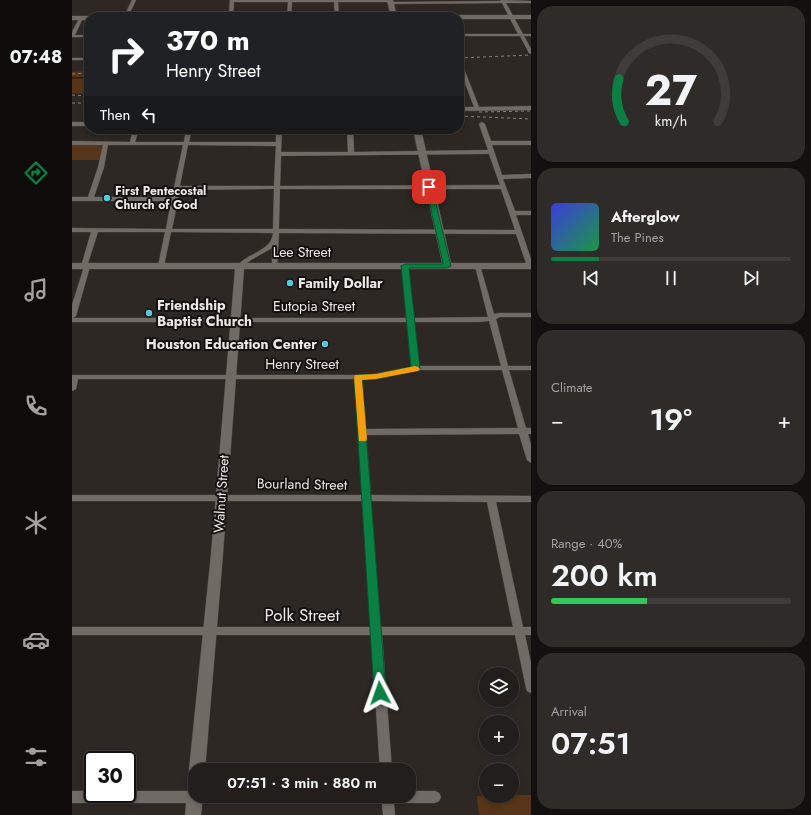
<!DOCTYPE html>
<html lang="en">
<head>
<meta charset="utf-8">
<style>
	body { margin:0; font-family:Jost,sans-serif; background:#2e2b28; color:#f1f3f6; height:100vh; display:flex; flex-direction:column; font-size:15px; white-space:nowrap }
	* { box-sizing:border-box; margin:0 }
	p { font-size:13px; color:#a2a2a3 }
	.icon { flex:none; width:22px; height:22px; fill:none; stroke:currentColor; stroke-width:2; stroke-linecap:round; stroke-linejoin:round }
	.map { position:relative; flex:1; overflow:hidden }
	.sheet { display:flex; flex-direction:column; gap:6px; padding:6px; background:#13100f; width:280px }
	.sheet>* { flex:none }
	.top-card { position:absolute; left:12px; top:12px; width:380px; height:122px; border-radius:16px; box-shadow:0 2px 6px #0003,0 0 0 1px #3f3c3a; background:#202124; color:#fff; overflow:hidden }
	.buttons { position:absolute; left:407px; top:667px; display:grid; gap:8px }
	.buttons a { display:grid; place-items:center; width:40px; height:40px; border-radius:50%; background:#221e1b; box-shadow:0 2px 6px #0003,0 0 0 1px #3f3c3a; font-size:20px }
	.speed { position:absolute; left:12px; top:751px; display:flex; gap:8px; font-size:20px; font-weight:700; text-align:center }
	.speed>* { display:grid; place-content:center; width:52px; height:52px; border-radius:50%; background:#221e1b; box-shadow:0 2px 6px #0003,0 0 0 1px #3f3c3a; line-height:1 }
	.speed .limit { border:2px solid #111; border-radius:6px; background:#fff; color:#111 }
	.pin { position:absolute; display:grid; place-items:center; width:34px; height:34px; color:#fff; margin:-17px; border-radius:8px; box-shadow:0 2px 6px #0006 }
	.me { position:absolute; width:44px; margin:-22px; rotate:356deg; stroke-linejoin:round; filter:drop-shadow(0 0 3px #0008) }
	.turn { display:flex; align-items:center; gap:14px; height:84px; padding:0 16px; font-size:18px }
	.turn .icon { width:52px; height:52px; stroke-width:2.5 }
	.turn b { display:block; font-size:28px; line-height:34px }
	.then { display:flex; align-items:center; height:38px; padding:0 16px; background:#0003; gap:8px; font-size:15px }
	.big { font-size:30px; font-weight:600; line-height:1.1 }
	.sheet .tile { flex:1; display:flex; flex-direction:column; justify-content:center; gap:6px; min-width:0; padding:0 14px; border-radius:16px; background:#2e2b28 }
	.sheet .dial { align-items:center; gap:0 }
	.dial svg { height:104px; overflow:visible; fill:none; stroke:#3f3c3a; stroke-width:7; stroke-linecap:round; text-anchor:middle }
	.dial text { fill:#f1f3f6; stroke:none }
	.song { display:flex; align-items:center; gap:12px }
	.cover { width:48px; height:48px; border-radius:6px; background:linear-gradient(135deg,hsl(240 70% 55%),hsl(140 70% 35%)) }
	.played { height:4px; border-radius:2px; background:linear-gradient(90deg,#0b8043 20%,#3f3c3a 20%) }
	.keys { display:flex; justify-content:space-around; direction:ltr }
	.heat { display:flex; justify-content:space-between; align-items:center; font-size:22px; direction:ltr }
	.charge { height:6px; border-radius:3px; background:linear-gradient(90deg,#34c759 40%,#3f3c3a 0) }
	.trip { position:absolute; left:116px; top:763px; width:228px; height:40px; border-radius:16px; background:#221e1b; box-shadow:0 2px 6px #0003,0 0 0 1px #3f3c3a; font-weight:600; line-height:40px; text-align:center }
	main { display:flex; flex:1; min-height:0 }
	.dock { display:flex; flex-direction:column; width:72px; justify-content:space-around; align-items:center; background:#0e0c0b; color:#a2a2a3 }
	.dock .icon { width:28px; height:28px }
	.dock .active { color:#0b8043 }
	.dock b { font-size:18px; color:#f1f3f6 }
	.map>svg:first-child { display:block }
	.green { fill:#573518 }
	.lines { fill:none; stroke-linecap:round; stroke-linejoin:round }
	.stream { stroke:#270f00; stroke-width:1 }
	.street-casing { stroke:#494541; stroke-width:1 }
	.secondary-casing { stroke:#494541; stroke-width:1 }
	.street { fill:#716b66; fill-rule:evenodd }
	.secondary { fill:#716b66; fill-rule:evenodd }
	.rail { stroke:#837f7c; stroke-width:1; stroke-dasharray:3 3; stroke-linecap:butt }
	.route { fill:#0b8043; stroke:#07532c }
	.slow { fill:#f59e0b }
	.poi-dot { fill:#54cadd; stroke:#14110f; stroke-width:1.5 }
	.labels { text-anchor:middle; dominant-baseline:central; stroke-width:4; stroke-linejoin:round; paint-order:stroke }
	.far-poi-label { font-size:12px; font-weight:bold; fill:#ece8e6; stroke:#14110f; text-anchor:start }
	.street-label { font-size:14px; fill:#ece8e6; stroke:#14110f }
	.poi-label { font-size:14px; font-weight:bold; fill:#ece8e6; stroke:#14110f; text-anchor:start }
	.near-street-label { font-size:17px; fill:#ece8e6; stroke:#14110f }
</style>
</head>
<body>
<main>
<nav class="dock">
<b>07:48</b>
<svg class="icon active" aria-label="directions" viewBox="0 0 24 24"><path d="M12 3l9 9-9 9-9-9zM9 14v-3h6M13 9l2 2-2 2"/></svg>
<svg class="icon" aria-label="music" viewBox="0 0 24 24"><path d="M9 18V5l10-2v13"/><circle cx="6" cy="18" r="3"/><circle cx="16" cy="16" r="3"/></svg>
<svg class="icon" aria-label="phone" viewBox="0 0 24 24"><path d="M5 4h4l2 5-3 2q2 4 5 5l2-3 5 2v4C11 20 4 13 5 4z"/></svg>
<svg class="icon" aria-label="climate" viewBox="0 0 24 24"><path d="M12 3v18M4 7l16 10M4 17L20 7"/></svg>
<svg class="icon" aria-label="car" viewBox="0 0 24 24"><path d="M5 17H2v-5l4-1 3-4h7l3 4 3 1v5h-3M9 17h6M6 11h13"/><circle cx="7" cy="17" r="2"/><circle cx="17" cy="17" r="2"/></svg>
<svg class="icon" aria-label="filters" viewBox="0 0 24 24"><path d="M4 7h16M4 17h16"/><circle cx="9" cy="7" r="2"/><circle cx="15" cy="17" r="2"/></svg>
</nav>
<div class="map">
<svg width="459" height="815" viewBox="0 0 459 815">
	<rect width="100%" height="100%" fill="#2d2824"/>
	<g class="green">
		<polygon points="17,71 17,94 0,93 0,72"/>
		<polygon points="0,145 32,145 27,160 0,160"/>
		<polygon points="440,795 459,795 459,815 407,815 405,796"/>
	</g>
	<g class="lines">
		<polyline class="stream" points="0,78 17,78"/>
		<defs>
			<g id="street">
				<polygon points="60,0 64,0 56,17 52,17"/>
				<polygon points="158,0 319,0 319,2 429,1 428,0 459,1 459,3 434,3 451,34 459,34 459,36 452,36 459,49 459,54 457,53 448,36 387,36 387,34 446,34 430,3 319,4 318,2 266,2 267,17 263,17 262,2 220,2 219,17 215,17 216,2 162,2 161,17 157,17"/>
				<polygon points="8,17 11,18 3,35 17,35 17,37 0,37 0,32"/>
				<rect x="0" y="58" width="17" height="2"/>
				<polygon points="387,60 389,61 407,107 459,106 459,110 387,111 387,107 402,107 387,67"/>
				<rect x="0" y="122" width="17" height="4"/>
				<path d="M410,122L413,124L419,141H459V145H420L430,175L459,174V178L431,179L443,211H459V215H444L459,259V268L455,266L444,234L207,233L205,267H201L200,266V248L179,260L168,268L165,266C175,253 200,251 201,233L99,232L92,266L89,268L86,266L93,232H26L16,263L17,270L4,316L1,318H334L330,266L333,264L336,266L342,318L415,317H416L403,266L404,265H408L422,314L427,313H459V317H428L424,319L436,366H459V370H437L454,428H459V434H456L459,445V463L455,460L447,434L294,435L299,495L459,496V502H424L451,627H459V635H453L459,663V693L455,691L454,688L443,635H310L320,770H308L299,635H0V627H299L290,501H0V495H290L282,379H6L4,389L0,391V375H296L339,367L335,322H0V305L11,270L10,263L19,232H0V228L94,229L99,201H0V197H16L26,167L31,145H0V141L58,142L61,129H67L63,142H112L114,129H120L117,142H204V129H210L209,152H276L275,129H281L282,152L416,150L407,124ZM36,145H111L100,197H22L32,167ZM116,145L204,146L202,186H108ZM417,154L428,185L208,186L209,156ZM202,189L201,229H100L108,190ZM208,189H429L443,230L207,229ZM417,321L429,366H347L342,322H407ZM349,370H430L446,428L294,429L290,379ZM299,501L415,502L441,627H309Z"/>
				<polygon points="0,791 21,791 21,794 55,794 55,791 123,791 123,796 337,796 337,791 363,791 367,793 369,797 367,801 363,803 322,803 323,815 311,815 310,803 0,803"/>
			</g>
			<g id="secondary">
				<polygon points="315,0 321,0 325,17 319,17"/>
				<polygon points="387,15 459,15 459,19 387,19 387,17 384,17"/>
				<polygon points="0,16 17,16 19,17 17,17 17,20 0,20"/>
				<polygon points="341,129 349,129 379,263 459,263 459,269 172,269 151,554 133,770 123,770 123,777 119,775 117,770 139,554 163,269 0,269 0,263 370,263"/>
				<polygon points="123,784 123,796 131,796 129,815 113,815 115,792 117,787"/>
			</g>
		</defs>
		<use href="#street" class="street-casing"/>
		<use href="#secondary" class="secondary-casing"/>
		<use href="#street" class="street"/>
		<use href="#secondary" class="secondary"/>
		<g class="rail">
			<polyline points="387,58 459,55"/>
			<polyline points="0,74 17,73"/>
			<polyline points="0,95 17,96"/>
			<polyline points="0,103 17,103"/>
			<polyline points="407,112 459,111"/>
			<polyline points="387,116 459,119"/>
		</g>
	</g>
	<polygon class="route" points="355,185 360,187 379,266 375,268 337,268 348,369 343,371 304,379 290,380 314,693 313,697 308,698 304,697 302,693 282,377 286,375 304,374 339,367 329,266 333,264 371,264 354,187"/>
	<polygon class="slow" points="343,366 346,367 348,369 346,371 304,379 290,380 295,439 294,441 287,441 282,377 283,375 304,374"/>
	<g class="poi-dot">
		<circle cx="35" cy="198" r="4"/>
		<circle cx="218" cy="283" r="4"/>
		<circle cx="77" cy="313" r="4"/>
		<circle cx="253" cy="344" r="4"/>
	</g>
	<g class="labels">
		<g class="far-poi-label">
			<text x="43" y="191">First Pentecostal<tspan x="43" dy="14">Church of God</tspan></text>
		</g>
		<g class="street-label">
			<text x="230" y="252">Lee Street</text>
			<text x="242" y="306">Eutopia Street</text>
			<text x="230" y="364">Henry Street</text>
			<text transform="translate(230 484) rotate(1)">Bourland Street</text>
			<text transform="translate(149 494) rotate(-86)">Walnut Street</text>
		</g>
		<g class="poi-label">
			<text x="226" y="283">Family Dollar</text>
			<text x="85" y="305">Friendship<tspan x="85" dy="16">Baptist Church</tspan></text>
			<text x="245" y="344" text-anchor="end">Houston Education Center</text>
		</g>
		<g class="near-street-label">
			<text x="230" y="615">Polk Street</text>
		</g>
	</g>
</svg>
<div class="buttons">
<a><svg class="icon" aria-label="layers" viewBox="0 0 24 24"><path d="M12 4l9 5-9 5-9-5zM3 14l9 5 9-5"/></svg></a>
<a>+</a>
<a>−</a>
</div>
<div class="speed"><div class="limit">30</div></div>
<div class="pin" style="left:357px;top:187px;background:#d93025"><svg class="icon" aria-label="arrive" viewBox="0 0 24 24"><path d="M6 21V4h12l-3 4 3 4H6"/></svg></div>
<svg class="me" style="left:308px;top:693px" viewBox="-20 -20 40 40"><path d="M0-17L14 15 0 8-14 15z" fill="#0b8043" stroke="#fff" stroke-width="4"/></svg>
<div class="trip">07:51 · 3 min · 880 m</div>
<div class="top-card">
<div class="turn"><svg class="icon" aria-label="right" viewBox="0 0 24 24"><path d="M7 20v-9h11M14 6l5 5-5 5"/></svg><div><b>370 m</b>Henry Street</div></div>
<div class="then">Then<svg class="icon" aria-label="left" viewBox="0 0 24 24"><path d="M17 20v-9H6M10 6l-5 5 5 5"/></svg></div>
</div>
</div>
<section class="sheet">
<div class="tile dial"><svg viewBox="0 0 100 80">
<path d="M14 69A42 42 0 1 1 86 69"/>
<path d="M14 69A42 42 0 0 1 10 36" stroke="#0b8043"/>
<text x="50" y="56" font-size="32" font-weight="700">27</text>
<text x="50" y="72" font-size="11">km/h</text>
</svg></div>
<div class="tile">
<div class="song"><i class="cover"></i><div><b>Afterglow</b><p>The Pines</p></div></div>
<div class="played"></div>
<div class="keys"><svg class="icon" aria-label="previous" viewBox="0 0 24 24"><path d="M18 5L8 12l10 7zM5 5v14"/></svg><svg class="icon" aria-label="pause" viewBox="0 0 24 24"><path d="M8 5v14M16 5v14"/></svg><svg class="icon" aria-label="next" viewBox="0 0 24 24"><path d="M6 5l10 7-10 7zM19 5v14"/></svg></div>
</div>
<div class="tile"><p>Climate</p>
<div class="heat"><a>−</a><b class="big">19°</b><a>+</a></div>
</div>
<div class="tile"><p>Range · 40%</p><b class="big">200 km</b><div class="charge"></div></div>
<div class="tile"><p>Arrival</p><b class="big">07:51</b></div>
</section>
</main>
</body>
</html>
